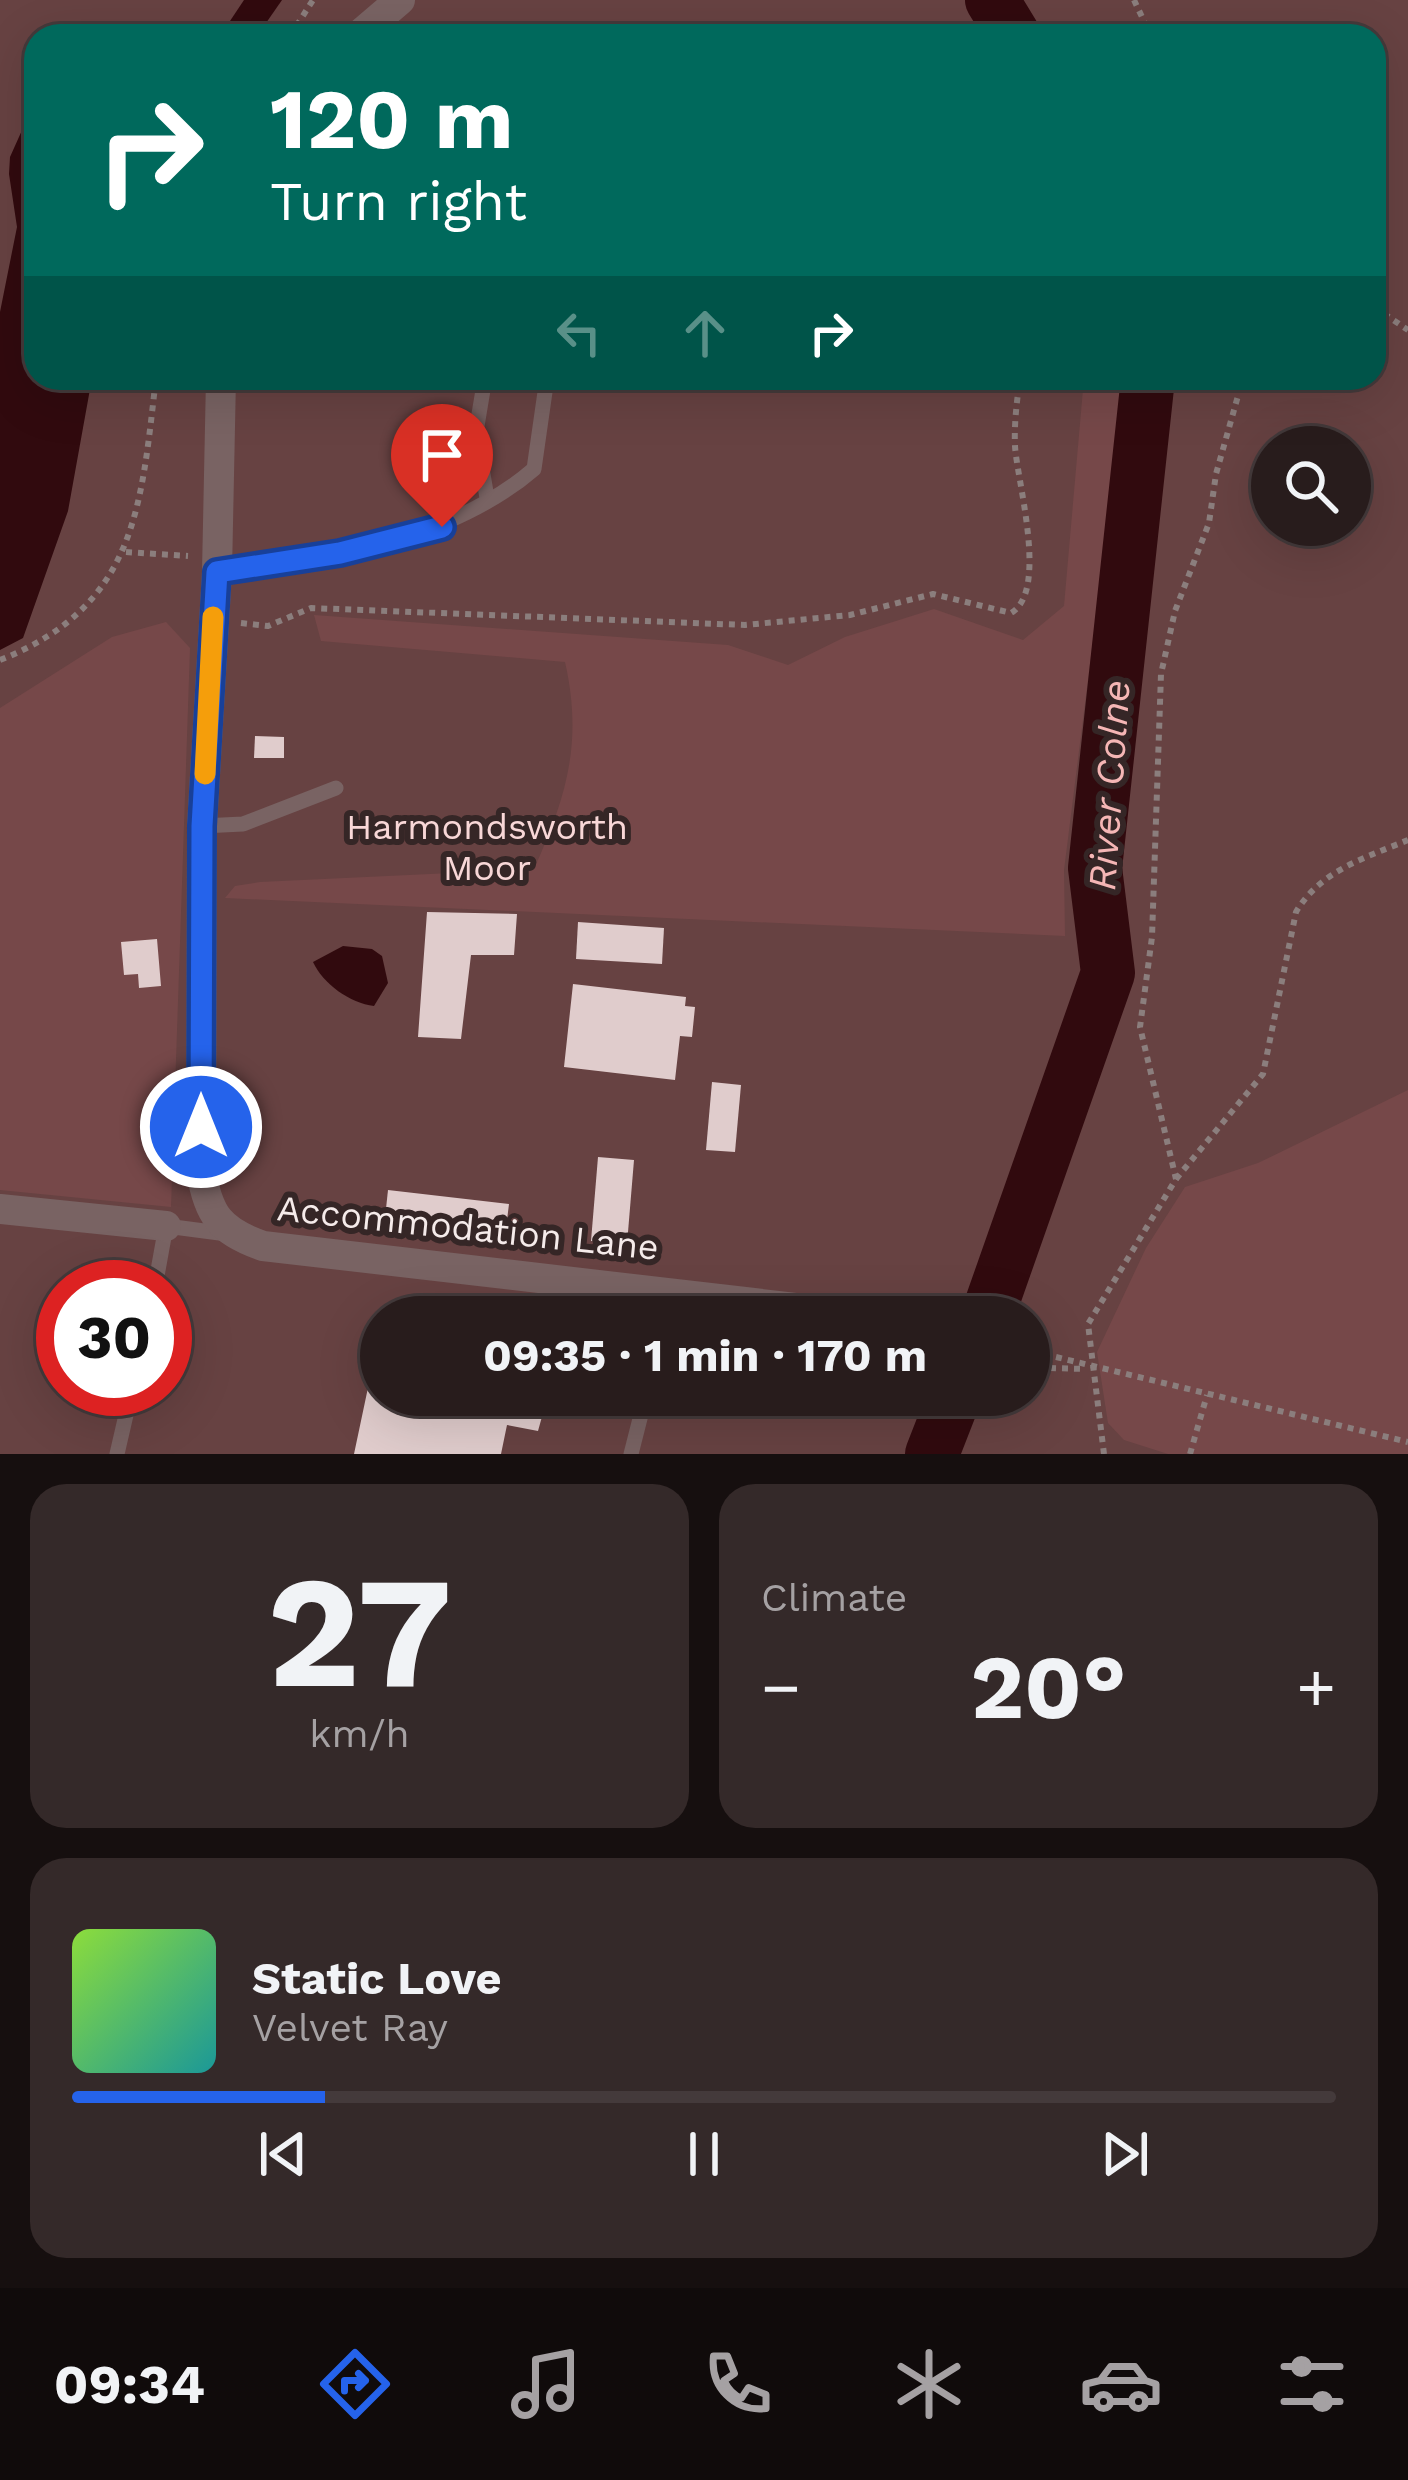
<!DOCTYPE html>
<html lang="en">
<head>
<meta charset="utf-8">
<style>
	body { margin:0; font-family:"Work Sans",sans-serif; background:#342929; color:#f1f3f6; height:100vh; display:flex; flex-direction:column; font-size:45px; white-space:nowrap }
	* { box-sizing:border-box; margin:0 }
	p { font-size:39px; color:#a5a1a3 }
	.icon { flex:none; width:66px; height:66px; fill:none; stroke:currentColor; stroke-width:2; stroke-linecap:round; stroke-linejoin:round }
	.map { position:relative; height:1454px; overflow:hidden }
	.details { display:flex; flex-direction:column; gap:30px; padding:30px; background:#160f0f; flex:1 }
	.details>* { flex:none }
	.banner { position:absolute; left:24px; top:24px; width:1362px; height:366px; border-radius:36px; box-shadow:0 12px 48px #0002,0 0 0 3px #443a3b; background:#00695c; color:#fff; overflow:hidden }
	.controls { position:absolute; left:1251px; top:426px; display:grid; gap:24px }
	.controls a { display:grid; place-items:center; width:120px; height:120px; border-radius:50%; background:#281c1c; box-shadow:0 12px 48px #0002,0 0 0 3px #443a3b; font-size:60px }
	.speed { position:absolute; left:36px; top:1260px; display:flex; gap:24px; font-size:60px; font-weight:700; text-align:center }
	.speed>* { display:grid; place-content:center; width:156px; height:156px; border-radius:50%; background:#281c1c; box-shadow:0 12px 48px #0002,0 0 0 3px #443a3b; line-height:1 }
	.speed .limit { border:18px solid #d22; background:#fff; color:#111 }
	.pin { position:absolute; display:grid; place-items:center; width:102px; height:102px; color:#fff; margin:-123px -51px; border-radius:50% 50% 50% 0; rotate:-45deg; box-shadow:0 0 12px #0007 }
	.pin .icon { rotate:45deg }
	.me { position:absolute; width:132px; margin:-66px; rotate:0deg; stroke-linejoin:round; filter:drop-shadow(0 0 9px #0008) }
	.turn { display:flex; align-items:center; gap:42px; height:252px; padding:0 48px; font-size:54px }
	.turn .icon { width:156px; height:156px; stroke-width:2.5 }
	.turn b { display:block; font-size:84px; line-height:102px }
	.lanes { display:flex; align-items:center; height:114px; padding:0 48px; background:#0003; justify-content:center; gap:60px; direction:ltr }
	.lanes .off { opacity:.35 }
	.big { font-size:90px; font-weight:700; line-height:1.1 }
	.details .widget { flex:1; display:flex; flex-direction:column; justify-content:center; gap:18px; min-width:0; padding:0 42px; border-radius:36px; background:#342929 }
	.details .dial { align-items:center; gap:0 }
	.dial b { font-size:156px; line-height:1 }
	.song { display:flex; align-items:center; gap:36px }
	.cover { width:144px; height:144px; border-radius:18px; background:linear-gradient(135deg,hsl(90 70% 55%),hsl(180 70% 35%)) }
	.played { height:12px; border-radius:6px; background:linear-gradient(90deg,#2563eb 20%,#443a3b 20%) }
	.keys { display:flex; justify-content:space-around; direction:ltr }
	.heat { display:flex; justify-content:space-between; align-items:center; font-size:66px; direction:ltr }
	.details .tiles { flex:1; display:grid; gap:30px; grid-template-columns:1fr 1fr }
	.widget:last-child { grid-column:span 2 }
	.trip { position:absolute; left:360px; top:1296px; width:690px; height:120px; border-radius:60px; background:#281c1c; box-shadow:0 12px 48px #0002,0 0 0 3px #443a3b; font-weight:700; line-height:120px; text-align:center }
	.dock { display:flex; height:192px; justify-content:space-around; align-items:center; background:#100b0b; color:#a5a1a3 }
	.dock .icon { width:84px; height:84px }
	.dock .on { color:#2563eb }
	.dock b { font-size:54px; color:#f1f3f6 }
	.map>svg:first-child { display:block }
	.green { fill:#674242; fill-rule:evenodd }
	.forest { fill:#764849 }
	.water { fill:#310a0e }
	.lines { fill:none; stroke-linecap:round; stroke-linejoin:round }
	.river { stroke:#310a0e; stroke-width:54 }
	.building { fill:#e0cccc }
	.path { stroke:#8b7e7d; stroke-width:6; stroke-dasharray:6 6; stroke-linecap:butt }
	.service { stroke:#796363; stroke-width:15 }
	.minor { stroke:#796363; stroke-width:30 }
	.route-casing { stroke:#184099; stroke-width:30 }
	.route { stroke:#2563eb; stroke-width:21 }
	.slow { stroke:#f59e0b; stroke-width:21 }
	.labels { text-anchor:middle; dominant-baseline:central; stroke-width:12; stroke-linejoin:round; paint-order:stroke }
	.park-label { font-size:36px; fill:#f8d7d7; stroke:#352626 }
	.street-label { font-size:36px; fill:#f5ebea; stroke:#352626 }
	.water-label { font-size:39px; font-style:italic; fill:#f5b6b5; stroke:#352626 }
</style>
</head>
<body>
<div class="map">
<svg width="1408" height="1454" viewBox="0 0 1408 1454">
	<rect width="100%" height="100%" fill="#352626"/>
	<path class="green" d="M0,0H1408V1454H0ZM36,36H1374V378H36ZM1272,447H1350V525H1272ZM63,1287H165V1389H63ZM381,1317H1029V1395H381Z"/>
	<g class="forest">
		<path d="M1084,378H1126L1064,870L1065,936L225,898L235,886L260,882L534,869C567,796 583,741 565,662L321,641L314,615L728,645L788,665L845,637L934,609L1023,640L1064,606Z"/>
		<polygon points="166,622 190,648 171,1207 0,1190 0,708 112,637"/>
		<polygon points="1408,1090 1408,1454 1168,1454 1124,1440 1108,1423 1097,1352 1146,1248 1185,1187 1258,1163"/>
	</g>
	<g class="water">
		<polygon points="244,0 282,0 257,36 220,36"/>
		<polygon points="36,99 36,378 92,378 68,511 23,638 0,650 0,312 17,227 9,174 10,157"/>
		<path d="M343,946L372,949L382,956L388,983L374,1006C350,1003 323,984 313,962Z"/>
	</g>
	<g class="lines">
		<g class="river">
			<polyline points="992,0 1014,36"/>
			<polyline points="987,1317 1108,973 1095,868 1148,378"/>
			<polyline points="932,1454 955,1395"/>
		</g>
	</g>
	<g class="building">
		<polygon points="255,736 284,737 284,758 254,758"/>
		<polygon points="427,912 517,914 514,955 471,955 461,1039 418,1037"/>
		<polygon points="578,922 664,928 662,964 576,959"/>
		<polygon points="157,939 161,986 139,988 138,974 124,975 121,942"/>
		<polygon points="573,984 686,997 685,1006 695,1007 692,1037 680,1036 675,1080 564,1067"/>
		<polygon points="712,1082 741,1085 735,1152 706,1150"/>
		<polygon points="598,1157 634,1160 627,1244 591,1241"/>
		<polygon points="388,1190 509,1204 506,1228 385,1218"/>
		<polygon points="373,1364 381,1366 381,1395 548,1395 538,1431 507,1425 501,1454 354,1454"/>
	</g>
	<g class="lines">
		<g class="path">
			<polyline points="1134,0 1151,36"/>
			<polyline points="290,36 313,0"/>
			<polyline points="1374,307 1408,330"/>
			<polyline points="126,552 188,556"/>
			<path d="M241,623L268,626L311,608L745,625L850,615L933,594L1011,613C1049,591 1017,481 1015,446C1014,423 1017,400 1020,378"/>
			<path d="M0,660C137,606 141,506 156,378"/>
			<path d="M1176,1179L1263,1074L1296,912C1321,870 1365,858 1408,840"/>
			<polyline points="1056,1357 1408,1442"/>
			<polyline points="1050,1368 1085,1369"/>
			<polyline points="1104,1454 1088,1324 1176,1179 1140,1027 1152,937 1161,674 1175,611 1209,523 1216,474 1243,378"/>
			<polyline points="1190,1454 1207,1395"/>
		</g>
		<g class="service">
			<polyline points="485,378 476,432 487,498"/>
			<path d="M217,572C317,569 458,535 534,469L547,378"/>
			<polyline points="202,826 243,824 336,788"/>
			<polyline points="155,1287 166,1226 227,1234"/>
			<polyline points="117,1454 132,1389"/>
			<polyline points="631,1454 646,1395"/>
		</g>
		<g class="minor">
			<polyline points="358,36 400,0"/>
			<path d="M221,378L217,572L202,826L201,1170C208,1215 220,1231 263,1246L874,1317"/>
			<polyline points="0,1209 166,1226"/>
			<polyline points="1029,1349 1032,1349"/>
		</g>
	</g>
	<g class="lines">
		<defs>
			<polyline id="route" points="201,1127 202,826 217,572 340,553 442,527"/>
		</defs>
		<use href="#route" class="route-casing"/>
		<use href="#route" class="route"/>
		<polyline class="slow" points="205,774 213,617"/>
	</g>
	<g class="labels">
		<g class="park-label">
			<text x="487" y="827">Harmondsworth<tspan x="487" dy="41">Moor</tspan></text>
		</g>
		<g class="street-label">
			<text transform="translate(468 1228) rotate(6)">Accommodation Lane</text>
		</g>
		<g class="water-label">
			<text transform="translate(1109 785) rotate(-86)">River Colne</text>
		</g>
	</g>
</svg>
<div class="controls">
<a><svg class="icon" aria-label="search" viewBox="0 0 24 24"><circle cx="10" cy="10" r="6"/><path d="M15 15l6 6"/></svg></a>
</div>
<div class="speed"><div class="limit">30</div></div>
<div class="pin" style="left:442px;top:527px;background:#d93025"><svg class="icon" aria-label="arrive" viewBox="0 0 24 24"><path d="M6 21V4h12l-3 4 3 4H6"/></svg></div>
<svg class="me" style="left:201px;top:1127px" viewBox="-20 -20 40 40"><circle r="17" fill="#2563eb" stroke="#fff" stroke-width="3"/><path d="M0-11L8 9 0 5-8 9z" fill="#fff"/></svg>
<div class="trip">09:35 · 1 min · 170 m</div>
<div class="banner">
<div class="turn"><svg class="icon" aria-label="right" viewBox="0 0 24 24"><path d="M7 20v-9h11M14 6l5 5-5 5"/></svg><div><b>120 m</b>Turn right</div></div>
<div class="lanes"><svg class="icon off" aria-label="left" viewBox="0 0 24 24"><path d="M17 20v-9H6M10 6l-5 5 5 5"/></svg><svg class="icon off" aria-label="ahead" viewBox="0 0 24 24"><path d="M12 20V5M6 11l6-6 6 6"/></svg><svg class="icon" aria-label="right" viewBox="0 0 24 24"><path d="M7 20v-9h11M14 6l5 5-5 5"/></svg></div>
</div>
</div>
<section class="details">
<div class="tiles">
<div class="widget dial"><b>27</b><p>km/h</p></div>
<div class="widget"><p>Climate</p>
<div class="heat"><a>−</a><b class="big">20°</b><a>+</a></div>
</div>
<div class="widget">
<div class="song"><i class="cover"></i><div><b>Static Love</b><p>Velvet Ray</p></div></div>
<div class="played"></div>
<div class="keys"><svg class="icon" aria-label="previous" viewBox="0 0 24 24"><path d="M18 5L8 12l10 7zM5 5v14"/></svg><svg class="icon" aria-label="pause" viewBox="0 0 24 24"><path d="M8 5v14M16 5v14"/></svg><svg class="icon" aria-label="next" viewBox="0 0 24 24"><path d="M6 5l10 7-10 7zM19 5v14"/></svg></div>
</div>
</div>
</section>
<nav class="dock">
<b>09:34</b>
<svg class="icon on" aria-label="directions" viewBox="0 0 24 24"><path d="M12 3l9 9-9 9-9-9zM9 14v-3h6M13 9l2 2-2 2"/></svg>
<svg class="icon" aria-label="music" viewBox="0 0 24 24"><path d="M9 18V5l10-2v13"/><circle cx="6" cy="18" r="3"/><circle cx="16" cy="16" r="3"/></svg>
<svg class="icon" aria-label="phone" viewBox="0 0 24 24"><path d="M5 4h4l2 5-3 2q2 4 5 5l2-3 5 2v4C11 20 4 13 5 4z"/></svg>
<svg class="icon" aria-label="climate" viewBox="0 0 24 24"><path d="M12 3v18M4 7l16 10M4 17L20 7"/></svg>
<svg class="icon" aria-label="car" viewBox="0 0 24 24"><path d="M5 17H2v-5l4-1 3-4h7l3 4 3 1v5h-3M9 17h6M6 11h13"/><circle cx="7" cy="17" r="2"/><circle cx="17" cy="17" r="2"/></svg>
<svg class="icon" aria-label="filters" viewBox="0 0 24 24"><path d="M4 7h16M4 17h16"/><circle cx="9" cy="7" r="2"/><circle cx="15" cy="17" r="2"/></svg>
</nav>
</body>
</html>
